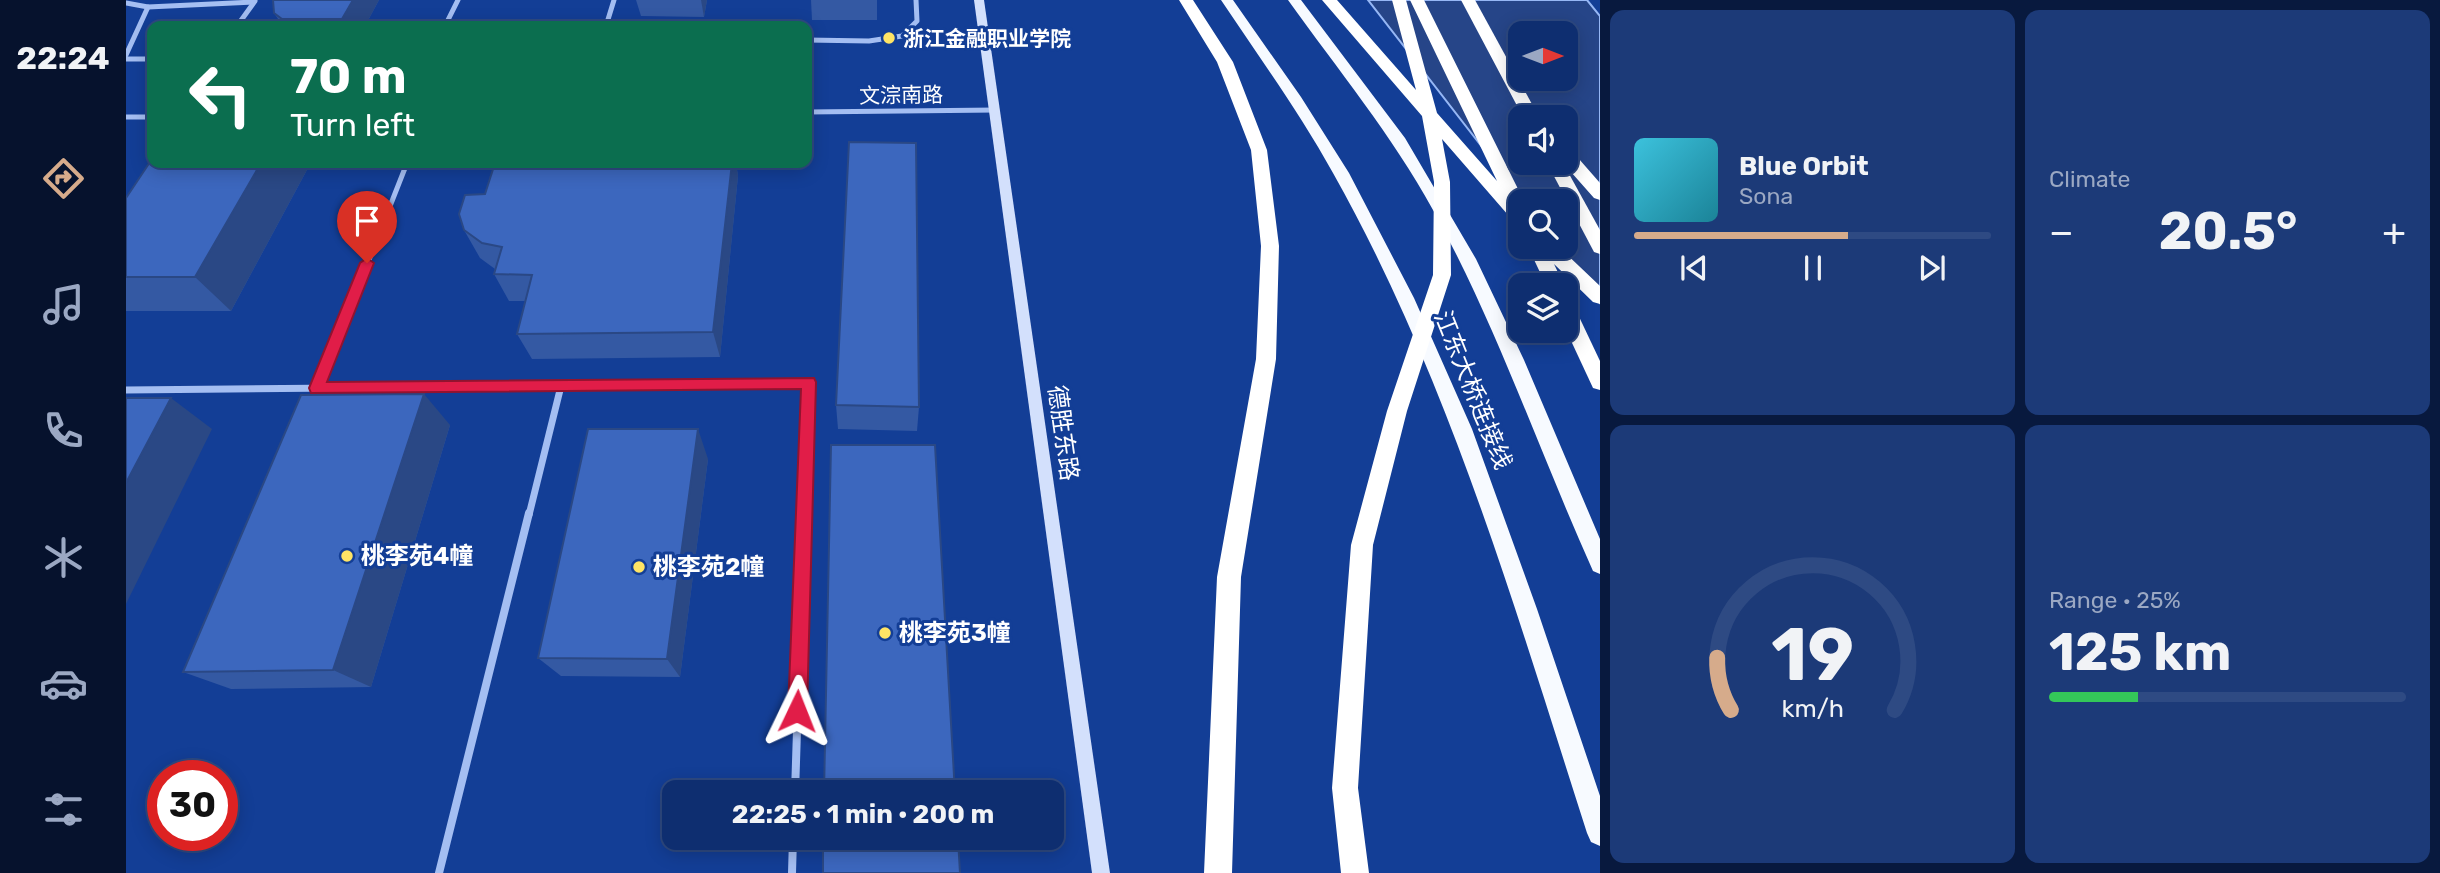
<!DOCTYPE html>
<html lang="en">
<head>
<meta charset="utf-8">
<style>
	body { margin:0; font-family:Rubik,"Noto Sans SC",sans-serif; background:#1c3a78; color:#f1f3f6; height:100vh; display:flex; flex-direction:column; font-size:26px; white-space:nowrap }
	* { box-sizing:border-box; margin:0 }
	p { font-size:23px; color:#9ba8c3 }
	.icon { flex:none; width:38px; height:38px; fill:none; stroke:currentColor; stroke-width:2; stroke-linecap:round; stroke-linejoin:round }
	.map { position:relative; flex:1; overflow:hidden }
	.sheet { display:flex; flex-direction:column; gap:10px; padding:10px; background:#08193e; width:840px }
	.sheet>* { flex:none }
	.top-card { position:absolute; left:21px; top:21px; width:665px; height:147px; border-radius:14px; box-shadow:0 4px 18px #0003,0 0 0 2px #2e4a83; background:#0b6e4f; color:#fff; overflow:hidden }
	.needle { width:46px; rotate:90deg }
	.buttons { position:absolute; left:1382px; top:21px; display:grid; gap:14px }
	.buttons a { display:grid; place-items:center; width:70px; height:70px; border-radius:14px; background:#0e2e70; box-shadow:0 4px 18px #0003,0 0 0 2px #2e4a83; font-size:35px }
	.speed { position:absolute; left:21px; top:760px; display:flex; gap:14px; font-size:35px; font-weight:700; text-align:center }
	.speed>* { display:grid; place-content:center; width:91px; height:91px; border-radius:50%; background:#0e2e70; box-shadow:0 4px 18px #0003,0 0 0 2px #2e4a83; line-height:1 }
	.speed .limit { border:10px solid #d22; background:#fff; color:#111 }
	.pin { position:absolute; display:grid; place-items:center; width:60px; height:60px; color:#fff; margin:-72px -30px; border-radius:50% 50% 50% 0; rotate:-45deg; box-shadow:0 0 7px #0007 }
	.pin .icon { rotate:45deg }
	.me { position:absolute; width:77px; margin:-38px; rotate:2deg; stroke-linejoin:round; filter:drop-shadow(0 0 5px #0008) }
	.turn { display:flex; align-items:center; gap:24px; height:147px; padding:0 28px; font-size:32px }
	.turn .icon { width:91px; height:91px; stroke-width:2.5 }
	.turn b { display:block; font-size:49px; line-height:60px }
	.big { font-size:52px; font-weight:700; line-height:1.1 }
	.sheet .tile { flex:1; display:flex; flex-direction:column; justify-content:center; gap:10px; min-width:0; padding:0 24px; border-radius:14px; background:#1c3a78 }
	.sheet .dial { align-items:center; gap:0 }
	.dial svg { height:182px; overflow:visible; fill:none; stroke:#2e4a83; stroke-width:7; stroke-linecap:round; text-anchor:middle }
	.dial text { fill:#f1f3f6; stroke:none }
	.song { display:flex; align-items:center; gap:21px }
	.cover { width:84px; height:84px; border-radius:10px; background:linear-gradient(135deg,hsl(190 70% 55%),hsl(190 70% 35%)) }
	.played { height:7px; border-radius:4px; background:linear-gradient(90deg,#d6ab8b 60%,#2e4a83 60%) }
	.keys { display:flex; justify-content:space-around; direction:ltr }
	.heat { display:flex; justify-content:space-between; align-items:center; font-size:38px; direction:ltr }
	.charge { height:10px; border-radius:5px; background:linear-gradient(90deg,#34c759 25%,#2e4a83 0) }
	.sheet .tiles { flex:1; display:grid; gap:10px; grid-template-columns:repeat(2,1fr) }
	.trip { position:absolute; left:536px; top:780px; width:402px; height:70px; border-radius:14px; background:#0e2e70; box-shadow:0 4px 18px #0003,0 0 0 2px #2e4a83; font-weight:700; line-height:70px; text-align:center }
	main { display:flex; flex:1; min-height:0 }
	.tabs { display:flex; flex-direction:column; width:126px; justify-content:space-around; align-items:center; background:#06122d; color:#9ba8c3 }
	.tabs .icon { width:49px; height:49px }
	.tabs .current { color:#d6ab8b }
	.tabs b { font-size:32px; color:#f1f3f6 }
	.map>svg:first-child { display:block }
	.water { fill:#264588; stroke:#96b7f5; stroke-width:2; fill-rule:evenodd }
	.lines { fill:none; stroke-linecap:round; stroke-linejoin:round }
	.minor-far2 { stroke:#a4bef2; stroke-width:5 }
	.minor-far1 { stroke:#a4bef2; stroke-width:7 }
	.minor { stroke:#a4bef2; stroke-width:8 }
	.secondary { fill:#d3e0fc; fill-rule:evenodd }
	.trunk { fill:#f7faff; fill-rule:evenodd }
	.motorway { fill:#fff; fill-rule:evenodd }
	.wall { fill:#3459a3 }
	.shaded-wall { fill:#2a4885 }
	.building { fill:#3c67be; stroke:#2a4885; stroke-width:2 }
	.route { fill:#e11d48; stroke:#92132f; stroke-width:2 }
	.poi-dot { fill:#ffe465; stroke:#133e96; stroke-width:2.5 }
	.labels { text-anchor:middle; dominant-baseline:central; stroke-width:6; stroke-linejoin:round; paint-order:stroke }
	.far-poi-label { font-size:21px; font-weight:bold; fill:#fff; stroke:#133e96; text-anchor:start }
	.far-street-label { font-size:21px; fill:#fff; stroke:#133e96 }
	.street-label { font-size:24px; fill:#fff; stroke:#133e96 }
	.poi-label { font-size:24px; font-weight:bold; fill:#fff; stroke:#133e96; text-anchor:start }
</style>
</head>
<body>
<main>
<nav class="tabs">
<b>22:24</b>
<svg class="icon current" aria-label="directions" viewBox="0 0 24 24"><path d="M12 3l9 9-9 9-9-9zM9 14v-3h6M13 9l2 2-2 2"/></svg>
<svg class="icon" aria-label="music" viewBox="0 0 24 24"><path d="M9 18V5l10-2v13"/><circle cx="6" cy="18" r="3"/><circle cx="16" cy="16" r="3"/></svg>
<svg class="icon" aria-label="phone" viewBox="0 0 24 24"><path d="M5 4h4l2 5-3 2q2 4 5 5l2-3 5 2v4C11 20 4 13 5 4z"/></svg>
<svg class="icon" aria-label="climate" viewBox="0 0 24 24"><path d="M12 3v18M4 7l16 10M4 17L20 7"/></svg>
<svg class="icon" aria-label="car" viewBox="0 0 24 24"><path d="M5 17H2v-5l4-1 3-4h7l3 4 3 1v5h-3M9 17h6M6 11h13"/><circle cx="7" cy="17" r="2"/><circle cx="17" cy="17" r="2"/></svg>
<svg class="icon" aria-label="filters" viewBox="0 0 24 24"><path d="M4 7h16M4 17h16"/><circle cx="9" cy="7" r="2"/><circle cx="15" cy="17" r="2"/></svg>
</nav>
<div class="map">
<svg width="1474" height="873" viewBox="0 0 1474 873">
	<rect width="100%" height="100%" fill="#133e96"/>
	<path class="water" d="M1242,0H1461L1474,16V303L1432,247H1440V201H1398ZM1395,33H1440V79H1395ZM1395,117H1440V163H1395Z"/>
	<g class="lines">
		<g class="minor-far2">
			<polyline points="0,3 22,7 0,55"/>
			<polyline points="22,7 128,2"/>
			<polyline points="111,26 129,1"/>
			<polyline points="319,26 332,0"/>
			<polyline points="480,26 488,0"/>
			<polyline points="681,40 743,41 776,36 791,21 790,0"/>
			<polyline points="0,59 26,59"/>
			<polyline points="681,112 870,110"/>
			<polyline points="0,117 26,117"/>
			<polyline points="255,229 281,163"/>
		</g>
		<g class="minor-far1">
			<polyline points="435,386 682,382 678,515"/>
			<polyline points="191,388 255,227"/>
			<polyline points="0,390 435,386 403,515"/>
		</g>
		<g class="minor">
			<polyline points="669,793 678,513"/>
			<polyline points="313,873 403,513"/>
			<polyline points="666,873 667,838"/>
		</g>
		<polygon class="secondary" points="848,0 858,0 984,873 966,873"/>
		<g class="trunk">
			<path d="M1095,0H1107L1175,97L1223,173L1288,298L1346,429L1411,609L1474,796V846L1465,842L1461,833C1389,609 1323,379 1207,173C1174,113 1133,57 1095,0Z"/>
			<path d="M1162,0H1175L1279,138L1350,259L1398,360L1474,539V574L1467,571C1413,451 1371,326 1307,210C1266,135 1212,70 1162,0Z"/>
		</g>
		<g class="motorway">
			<polygon points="1053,0 1067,0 1107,62 1141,150 1153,246 1150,359 1115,577 1106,873 1078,873 1091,577 1130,359 1135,246 1125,150 1091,62"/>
			<polygon points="1196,0 1211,0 1290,90 1266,0 1280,0 1311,113 1371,181 1284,0 1298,0 1398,201 1395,201 1395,225 1389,223 1316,139 1324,182 1325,275 1281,411 1247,545 1232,788 1243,873 1215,873 1206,788 1225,545 1261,411 1307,275 1308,182 1296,116"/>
			<polygon points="1335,0 1349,0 1413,117 1397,117"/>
			<polygon points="1440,149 1446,151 1474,183 1474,200 1468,198 1437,163 1440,163"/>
			<polygon points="1421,163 1437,163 1474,230 1474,254 1468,252"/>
			<polygon points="1402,247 1433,247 1474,286 1474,304 1467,302 1428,264 1438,285 1420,285"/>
			<polygon points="1440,302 1447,304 1474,361 1474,390 1467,388 1440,330"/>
		</g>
	</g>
	<g class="wall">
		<polygon points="147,0 253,0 239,26 157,26 148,13"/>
		<polygon points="510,0 581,0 578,17 515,16"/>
		<polygon points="685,0 751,0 751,20 686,20"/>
		<polygon points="369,163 610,163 612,176 594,357 406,359 391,334 399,301 383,301 368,274 369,269 354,258 338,230 359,194"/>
		<polygon points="182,168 105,311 0,311 0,198"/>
		<polygon points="710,405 793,407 791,431 712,429"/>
		<polygon points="324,425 245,687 105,689 57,672"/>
		<polygon points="582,459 554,677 435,676 412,658"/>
	</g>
	<g class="shaded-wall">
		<polygon points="227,0 253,0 239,26 220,26 216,19"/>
		<polygon points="575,0 581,0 578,17"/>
		<polygon points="135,163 178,163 182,168 105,311 69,277"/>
		<polygon points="606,163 610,163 612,176 594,357 587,332"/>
		<polygon points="298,394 324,425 245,687 207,670"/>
		<polygon points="45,398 86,429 0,604 0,483"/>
		<polygon points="572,429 582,459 554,677 541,659"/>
	</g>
	<g class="building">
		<polygon points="147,0 227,0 216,19 156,19 148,13"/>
		<polygon points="723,142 790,143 793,407 710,405"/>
		<polygon points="26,159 26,163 135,163 69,277 0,277 0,198"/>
		<polygon points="369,163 606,163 587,332 391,334 406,275 368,274 376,247 356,243 338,230 333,214 339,195 359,194"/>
		<polygon points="298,394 207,670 57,672 175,395"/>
		<polygon points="0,398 45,398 0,483"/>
		<polygon points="462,429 572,429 541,659 412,658"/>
		<polygon points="705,445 809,445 829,793 698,793"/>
		<polygon points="697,838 832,838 834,873 697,873"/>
	</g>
	<polygon class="route" points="241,258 248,263 201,382 688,378 690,382 681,711 678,717 671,720 665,717 662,711 675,389 185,393 183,388 234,263"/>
	<g class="poi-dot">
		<circle cx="763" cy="38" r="7"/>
		<circle cx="221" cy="556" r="7"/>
		<circle cx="513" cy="567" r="7"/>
		<circle cx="759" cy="633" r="7"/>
	</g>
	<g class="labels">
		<g class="far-poi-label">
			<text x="777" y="38">浙江金融职业学院</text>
		</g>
		<g class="far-street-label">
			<text transform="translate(775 95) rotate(-1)">文淙南路</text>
		</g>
		<g class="street-label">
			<text transform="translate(1347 390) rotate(68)">江东大桥连接线</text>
			<text transform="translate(937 433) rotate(82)">德胜东路</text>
		</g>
		<g class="poi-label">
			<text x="235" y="556">桃李苑4幢</text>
			<text x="527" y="567">桃李苑2幢</text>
			<text x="773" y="633">桃李苑3幢</text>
		</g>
	</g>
</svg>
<div class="buttons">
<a><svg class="needle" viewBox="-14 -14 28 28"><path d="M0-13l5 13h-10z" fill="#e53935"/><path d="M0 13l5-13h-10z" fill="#9ba8c3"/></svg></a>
<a><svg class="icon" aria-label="sound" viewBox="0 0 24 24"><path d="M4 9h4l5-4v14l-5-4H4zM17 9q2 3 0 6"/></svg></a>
<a><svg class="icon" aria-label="search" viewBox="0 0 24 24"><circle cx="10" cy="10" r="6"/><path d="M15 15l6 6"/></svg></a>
<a><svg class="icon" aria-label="layers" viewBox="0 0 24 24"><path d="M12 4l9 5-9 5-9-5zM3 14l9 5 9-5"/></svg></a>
</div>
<div class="speed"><div class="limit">30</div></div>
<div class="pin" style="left:241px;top:263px;background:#d93025"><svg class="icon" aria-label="arrive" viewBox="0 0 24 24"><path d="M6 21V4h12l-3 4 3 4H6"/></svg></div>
<svg class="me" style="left:671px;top:711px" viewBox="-20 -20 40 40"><path d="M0-17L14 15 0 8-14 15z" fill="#e11d48" stroke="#fff" stroke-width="4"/></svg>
<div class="trip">22:25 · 1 min · 200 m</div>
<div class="top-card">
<div class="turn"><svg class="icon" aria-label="left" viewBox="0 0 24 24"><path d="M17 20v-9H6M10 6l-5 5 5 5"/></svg><div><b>70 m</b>Turn left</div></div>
</div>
</div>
<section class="sheet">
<div class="tiles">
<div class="tile">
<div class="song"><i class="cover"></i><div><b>Blue Orbit</b><p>Sona</p></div></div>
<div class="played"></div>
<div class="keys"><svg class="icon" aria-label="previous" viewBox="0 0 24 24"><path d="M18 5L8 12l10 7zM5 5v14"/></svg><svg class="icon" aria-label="pause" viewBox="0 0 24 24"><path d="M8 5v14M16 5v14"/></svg><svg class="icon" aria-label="next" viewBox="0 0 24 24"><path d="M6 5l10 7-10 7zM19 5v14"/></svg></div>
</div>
<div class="tile"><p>Climate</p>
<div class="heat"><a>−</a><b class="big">20.5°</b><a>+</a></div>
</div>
<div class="tile dial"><svg viewBox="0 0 100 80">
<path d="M14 69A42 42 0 1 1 86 69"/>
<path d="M14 69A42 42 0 0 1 8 46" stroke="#d6ab8b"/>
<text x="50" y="56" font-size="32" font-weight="700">19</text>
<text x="50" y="72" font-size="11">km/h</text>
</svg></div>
<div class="tile"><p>Range · 25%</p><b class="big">125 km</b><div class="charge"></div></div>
</div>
</section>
</main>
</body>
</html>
